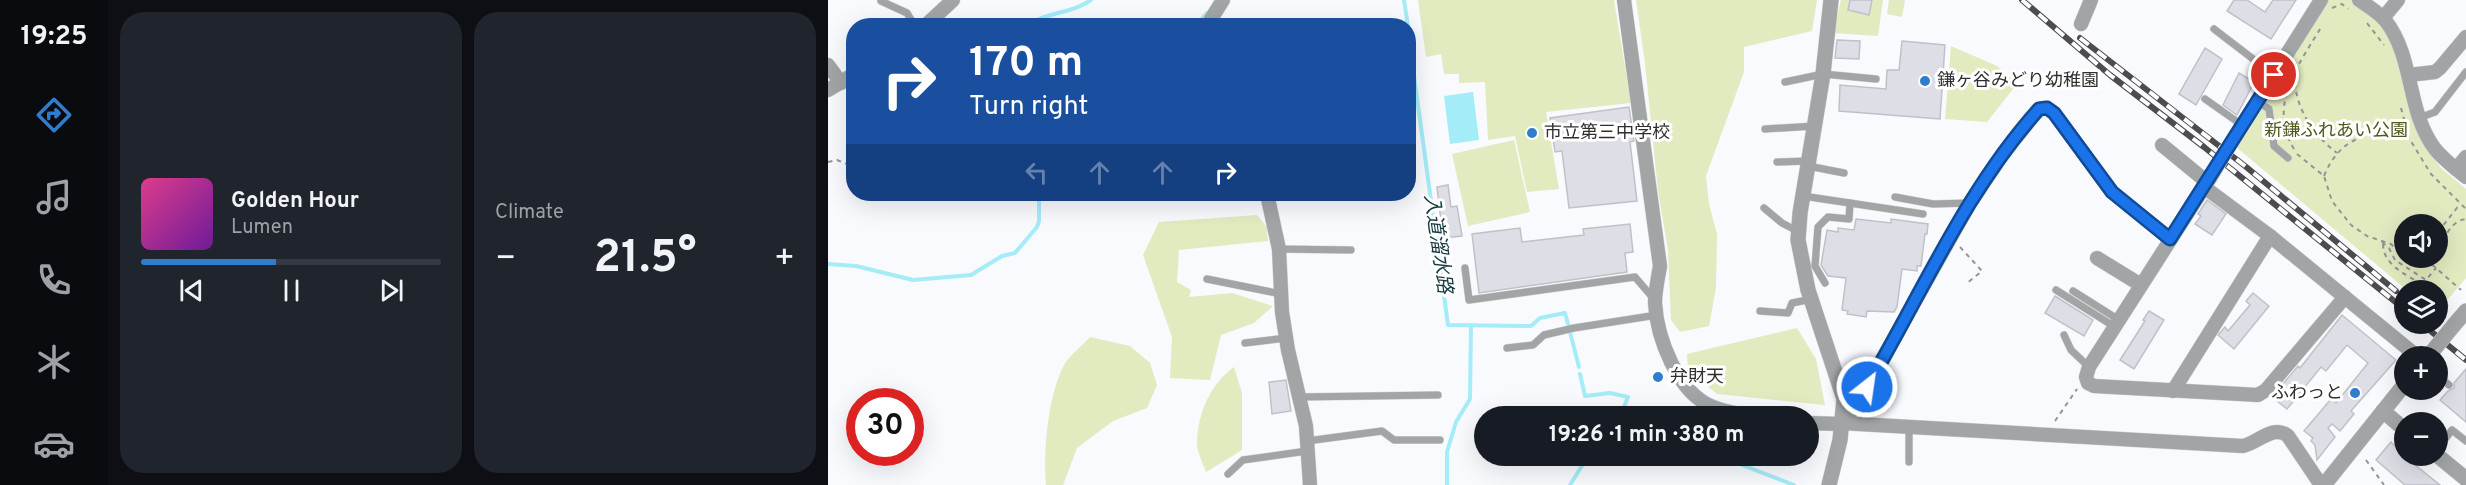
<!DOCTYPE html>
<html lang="en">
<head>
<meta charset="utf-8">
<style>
	body { margin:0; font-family:Overpass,"Noto Sans JP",sans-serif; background:#20242c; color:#f1f3f6; height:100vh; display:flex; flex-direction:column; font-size:22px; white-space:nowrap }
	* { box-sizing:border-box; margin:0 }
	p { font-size:20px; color:#9ea1a6 }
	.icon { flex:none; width:33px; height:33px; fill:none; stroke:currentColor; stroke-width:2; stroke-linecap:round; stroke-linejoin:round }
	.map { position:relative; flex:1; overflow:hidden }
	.panel { display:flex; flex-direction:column; gap:12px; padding:12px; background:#0d0f14; width:720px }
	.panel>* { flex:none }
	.top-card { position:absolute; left:18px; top:18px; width:570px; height:183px; border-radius:24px; box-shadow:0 6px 24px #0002; background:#1a4fa0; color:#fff; overflow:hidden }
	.buttons { position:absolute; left:1566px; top:214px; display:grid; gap:12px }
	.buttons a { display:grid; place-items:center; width:54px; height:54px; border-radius:50%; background:#171b24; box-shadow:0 6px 24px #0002; font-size:30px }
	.speed { position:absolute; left:18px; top:388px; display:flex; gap:12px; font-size:30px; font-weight:700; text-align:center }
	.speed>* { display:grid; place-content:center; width:78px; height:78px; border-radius:50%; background:#171b24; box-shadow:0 6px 24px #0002; line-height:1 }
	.speed .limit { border:9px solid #d22; background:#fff; color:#111 }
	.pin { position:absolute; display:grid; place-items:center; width:51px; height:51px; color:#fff; margin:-26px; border:3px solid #fff; border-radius:50%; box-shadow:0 2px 6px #0007 }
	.me { position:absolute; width:66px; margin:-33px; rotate:30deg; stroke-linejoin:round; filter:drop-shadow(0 0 4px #0008) }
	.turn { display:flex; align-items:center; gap:21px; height:126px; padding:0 24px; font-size:27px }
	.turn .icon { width:78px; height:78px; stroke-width:2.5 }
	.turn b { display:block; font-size:42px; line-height:51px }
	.lanes { display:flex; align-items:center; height:57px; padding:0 24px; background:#0003; justify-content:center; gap:30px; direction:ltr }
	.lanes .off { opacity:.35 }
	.big { font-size:45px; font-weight:700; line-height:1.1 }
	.panel .tile { flex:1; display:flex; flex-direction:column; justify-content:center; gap:9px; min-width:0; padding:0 21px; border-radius:24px; background:#20242c }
	.song { display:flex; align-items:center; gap:18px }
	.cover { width:72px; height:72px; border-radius:9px; background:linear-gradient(135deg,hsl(330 70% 55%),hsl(280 70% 35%)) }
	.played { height:6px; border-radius:3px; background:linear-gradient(90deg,#307dcd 45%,#363941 45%) }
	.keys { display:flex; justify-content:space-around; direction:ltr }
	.heat { display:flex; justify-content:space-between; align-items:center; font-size:33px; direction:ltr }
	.panel .tiles { flex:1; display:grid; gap:12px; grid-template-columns:repeat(2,1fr) }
	.trip { position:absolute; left:646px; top:406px; width:345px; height:60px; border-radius:30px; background:#171b24; box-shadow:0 6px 24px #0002; font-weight:700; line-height:60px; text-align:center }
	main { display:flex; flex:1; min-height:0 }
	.tab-bar { display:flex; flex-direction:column; width:108px; justify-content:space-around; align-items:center; background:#090b0e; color:#9ea1a6 }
	.tab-bar .icon { width:42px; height:42px }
	.tab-bar .selected { color:#307dcd }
	.tab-bar b { font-size:27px; color:#f1f3f6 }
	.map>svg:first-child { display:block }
	.green { fill:#e2eac0; fill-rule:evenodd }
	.water { fill:#a4ecf8 }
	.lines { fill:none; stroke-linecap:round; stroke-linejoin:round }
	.stream { stroke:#a4ecf8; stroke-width:4 }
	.building { fill:#dddee6; stroke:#c0c1c8; stroke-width:1.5 }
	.service-casing { stroke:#d5d5d9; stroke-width:8 }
	.minor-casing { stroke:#d5d5d9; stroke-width:15 }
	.tertiary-casing { stroke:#d5d5d9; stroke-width:16 }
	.path { stroke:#949598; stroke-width:2; stroke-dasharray:4.5 4.5; stroke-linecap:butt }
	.service { stroke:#a1a5a5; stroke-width:7 }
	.minor { stroke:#a1a5a5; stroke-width:14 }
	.tertiary { stroke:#a1a5a5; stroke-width:15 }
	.rail-casing { stroke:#4c4c4f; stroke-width:6 }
	.rail { stroke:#fff; stroke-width:4; stroke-dasharray:11; stroke-linecap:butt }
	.minor-bridge-casing { stroke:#d5d5d9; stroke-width:15; stroke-linecap:butt }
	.tertiary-bridge-casing { stroke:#d5d5d9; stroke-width:16; stroke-linecap:butt }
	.minor-bridge { stroke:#a1a5a5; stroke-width:14 }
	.tertiary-bridge { stroke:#a1a5a5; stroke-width:15 }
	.route-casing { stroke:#114b97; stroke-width:15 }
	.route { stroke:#1a73e8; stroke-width:10 }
	.poi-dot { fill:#307dcd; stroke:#fff; stroke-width:2 }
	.labels { text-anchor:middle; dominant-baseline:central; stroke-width:6; stroke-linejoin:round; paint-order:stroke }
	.poi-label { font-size:18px; fill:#2f2f32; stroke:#fff; text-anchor:start }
	.park-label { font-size:18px; fill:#50581c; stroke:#fff }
	.water-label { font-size:20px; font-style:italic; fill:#183b40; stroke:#fff }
</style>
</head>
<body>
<main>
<nav class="tab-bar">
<b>19:25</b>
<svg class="icon selected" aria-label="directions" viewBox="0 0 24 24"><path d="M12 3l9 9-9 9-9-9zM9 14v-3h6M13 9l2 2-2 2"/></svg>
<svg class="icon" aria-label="music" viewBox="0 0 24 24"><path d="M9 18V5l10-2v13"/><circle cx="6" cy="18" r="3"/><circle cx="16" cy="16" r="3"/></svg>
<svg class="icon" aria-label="phone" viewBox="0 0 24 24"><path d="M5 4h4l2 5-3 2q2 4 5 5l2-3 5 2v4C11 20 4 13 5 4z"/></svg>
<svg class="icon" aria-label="climate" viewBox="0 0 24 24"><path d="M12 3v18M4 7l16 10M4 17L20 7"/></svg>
<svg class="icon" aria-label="car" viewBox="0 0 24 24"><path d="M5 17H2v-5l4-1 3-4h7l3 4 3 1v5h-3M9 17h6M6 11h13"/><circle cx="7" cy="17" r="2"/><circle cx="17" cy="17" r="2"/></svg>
</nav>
<section class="panel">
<div class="tiles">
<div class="tile">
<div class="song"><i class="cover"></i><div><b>Golden Hour</b><p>Lumen</p></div></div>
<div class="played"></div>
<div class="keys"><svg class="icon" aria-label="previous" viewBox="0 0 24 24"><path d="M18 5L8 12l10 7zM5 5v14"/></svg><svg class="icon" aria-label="pause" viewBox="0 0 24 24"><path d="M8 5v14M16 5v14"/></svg><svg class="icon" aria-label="next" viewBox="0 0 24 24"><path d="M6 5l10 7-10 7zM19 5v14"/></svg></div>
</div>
<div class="tile"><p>Climate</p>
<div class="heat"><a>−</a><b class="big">21.5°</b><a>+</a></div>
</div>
</div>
</section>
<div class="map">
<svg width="1638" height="485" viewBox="0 0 1638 485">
	<rect width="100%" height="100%" fill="#f9fafe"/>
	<g class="green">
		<polygon points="590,0 786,0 803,103 718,112 731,189 699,192 687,136 660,140 657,82 631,83 631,74 616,74 613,54 598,57"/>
		<polygon points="808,0 989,0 984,31 916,47 916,72 878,176 881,204 889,234 888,288 881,326 852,332 843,320 840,250 830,191 817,63"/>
		<polygon points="1013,0 1055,0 1050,36 1005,33"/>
		<polygon points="1061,0 1077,0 1074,17 1059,14"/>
		<path d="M1499,0H1526L1546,16L1569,48L1588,128L1594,142L1613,168L1638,189V278L1610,311V291H1580L1408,147ZM1576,225H1610V258H1576Z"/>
		<polygon points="1123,46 1169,66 1189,84 1159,122 1117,119"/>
		<polygon points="686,140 702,212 640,226 624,154"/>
		<polygon points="429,215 439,227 440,241 351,250 349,282 363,290 361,297 404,293 445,306 426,323 393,335 382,380 342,378 344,337 315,255 331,222"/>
		<polygon points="969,328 988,359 997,405 889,394 860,369 859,354"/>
		<path d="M262,337L302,346L322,363L329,385L319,408L285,421L249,448L235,485H218C215,450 220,396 236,365C242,355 254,346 262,337Z"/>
		<path d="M406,367L414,393V450L378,472C375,463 368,450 369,441C370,413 383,383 406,367Z"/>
	</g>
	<polygon class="water" points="645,92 651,140 622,144 616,96"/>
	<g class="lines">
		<g class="stream">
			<polyline points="576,0 580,26"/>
			<path d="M198,26C220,11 243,14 263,0"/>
			<polyline points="368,26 379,13"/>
			<polyline points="580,32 620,325 703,326 712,318 737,313 740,324"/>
			<polyline points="0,264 28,266 85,280 143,275 174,256 187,253 209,227 211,221 211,194"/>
			<polyline points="742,332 751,367"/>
			<polyline points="752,374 757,396 782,393 800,397 792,417"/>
			<polyline points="891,456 966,485"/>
			<polyline points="619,485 619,452 628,422 642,399 643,325"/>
			<polyline points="742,485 760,456"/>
		</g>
	</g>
	<g class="building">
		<polygon points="1022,0 1044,0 1041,15 1020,10"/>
		<polygon points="1406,0 1419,0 1437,12 1445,0 1468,0 1443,39 1399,11"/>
		<polygon points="1009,40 1032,41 1031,59 1007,58"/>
		<polygon points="1074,41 1117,45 1112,119 1011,111 1012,85 1058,89 1059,70 1071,70"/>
		<polygon points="1377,48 1394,59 1368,105 1351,94"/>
		<polygon points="1411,73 1426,82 1409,115 1395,105"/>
		<polygon points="801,107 806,141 802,142 809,201 741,208 734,151 727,152 722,118"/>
		<polygon points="620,185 623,207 629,206 634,236 615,238 609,187"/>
		<polygon points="1379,200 1398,214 1384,235 1367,224 1373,216 1370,214"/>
		<polygon points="1028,219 1063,223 1063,219 1100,224 1099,234 1097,234 1093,266 1089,266 1089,271 1074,269 1069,307 1066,312 1039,311 1038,317 1019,314 1020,311 1014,310 1018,278 1000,276 993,265 999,230 1010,232 1010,228 1026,230"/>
		<polygon points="802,224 805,252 797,253 799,272 651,293 644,234 692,228 694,242 756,235 755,229"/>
		<polygon points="1425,293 1441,306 1406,349 1390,335 1397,327 1400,331 1422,305 1418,301"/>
		<polygon points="1227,296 1265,320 1256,336 1217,313"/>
		<polygon points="1321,311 1336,320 1306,369 1292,360 1317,321 1315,320"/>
		<polygon points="1514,315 1568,360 1523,411 1526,414 1512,431 1504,424 1500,428 1507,437 1489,460 1487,445 1483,441 1485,438 1476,431 1503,399 1508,403 1540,363 1519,345 1498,371 1493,367 1459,409 1444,397 1470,366 1472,368"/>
		<polygon points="1638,369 1638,422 1612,400 1620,391 1626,388 1626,383"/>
		<polygon points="458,380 463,411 444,414 441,382"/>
		<polygon points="1563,442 1576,456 1612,485 1577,485 1548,460"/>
	</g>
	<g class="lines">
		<defs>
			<g id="service">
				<polyline points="53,1 79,13 87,26"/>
				<polyline points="1386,29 1446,75"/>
				<polyline points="957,82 995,74 1048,79"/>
				<polyline points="1377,99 1414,125"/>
				<polyline points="1429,101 1441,109 1446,146 1460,158"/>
				<polyline points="1591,118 1607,112 1638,72"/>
				<polyline points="937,129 987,126"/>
				<polyline points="949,162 981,161"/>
				<polyline points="980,166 1016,173"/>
				<polyline points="975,196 1095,214"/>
				<polyline points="1067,197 1105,204 1142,203"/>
				<polyline points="936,208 954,223 971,232"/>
				<polyline points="451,249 523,250"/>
				<polyline points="637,268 641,300 807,277 825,298"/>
				<polyline points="379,279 453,294"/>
				<polyline points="997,283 987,266 990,227 1000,217 1021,219 1022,203"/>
				<polyline points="1228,290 1287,327"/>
				<polyline points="1245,291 1291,320"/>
				<polyline points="932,311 960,313 964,303 984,299"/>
				<polyline points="1236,335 1243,350 1261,367"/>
				<polyline points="417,343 458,338"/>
				<polyline points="679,348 705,345 716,335 746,328 829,315"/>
				<polyline points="1610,376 1621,385"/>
				<polyline points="472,397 610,395"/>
				<polyline points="1081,426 1081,462"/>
				<polyline points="479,441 554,431 566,440 612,440"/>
				<polyline points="1610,448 1624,430 1638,441"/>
				<polyline points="400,474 415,460 479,451"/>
			</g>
			<g id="minor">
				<path d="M796,0L832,266C830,278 827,291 827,303C829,337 849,393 885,407C897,412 912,414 925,417"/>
				<path d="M1531,0C1540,6 1550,12 1557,20C1587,58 1578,111 1607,149C1616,160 1628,169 1638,177"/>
				<polyline points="1555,18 1570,0"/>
				<polyline points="1253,24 1263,0"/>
				<polyline points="97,26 125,0"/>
				<polyline points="385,26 383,19 395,0"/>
				<polyline points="0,65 13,83"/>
				<polyline points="1581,75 1607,72 1612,68 1638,37"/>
				<polyline points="0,90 26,74"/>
				<polyline points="1408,135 1493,0"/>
				<polyline points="1334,145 1379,182"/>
				<polyline points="1628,169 1638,157"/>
				<polyline points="1382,178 1261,367 1258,377 1260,383 1266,386 1430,395 1438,390 1517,297"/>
				<polyline points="1376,187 1442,236 1590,357"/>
				<polyline points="439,194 451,249 454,312 460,350 478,426 482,485"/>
				<polyline points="1269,258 1313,285"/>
				<polyline points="1345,391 1442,236"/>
				<polyline points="981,423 1013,424"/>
				<polyline points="1013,423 1028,406 1142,203 1176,152 1211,109 1219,108 1226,113 1284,192 1342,239"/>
				<path d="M1013,423L1415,446C1431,442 1446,424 1460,436L1493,485"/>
			</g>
			<g id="tertiary">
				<polyline points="1626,325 1638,311"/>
				<polyline points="1555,411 1576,429"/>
				<polyline points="1610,456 1638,479"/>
				<polyline points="1001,485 1012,440 1016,399 980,290 970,240 972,213 995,74 1003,0"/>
				<polyline points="1496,485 1576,385"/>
			</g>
		</defs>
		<use href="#service" class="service-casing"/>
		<use href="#minor" class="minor-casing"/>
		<use href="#tertiary" class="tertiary-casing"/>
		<g class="path">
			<polyline points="1504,8 1514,4 1520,9"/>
			<polyline points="1539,23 1556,45"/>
			<path d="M1466,74C1467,107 1483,133 1509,153"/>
			<polyline points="1573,108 1581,138 1603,174 1638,209"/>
			<path d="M1466,149C1439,105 1471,64 1494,26"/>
			<polyline points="1469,154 1496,176 1504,201 1523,225 1539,236 1563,244 1576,257"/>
			<polyline points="0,162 9,160 26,167"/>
			<path d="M1496,176C1512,137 1542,128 1581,138"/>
			<polyline points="1610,232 1632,204"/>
			<polyline points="1554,242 1561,248 1567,260 1598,280 1608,268"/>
			<path d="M1555,244C1555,269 1588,278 1604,291"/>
			<polyline points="1132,247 1154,271 1138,284"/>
			<path d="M1610,248C1617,237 1624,220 1638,219"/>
			<polyline points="1577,258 1580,260 1589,258"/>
			<polyline points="1602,258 1600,261 1633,290"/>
			<polyline points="1610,298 1620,306"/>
			<polyline points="1227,421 1249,389"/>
			<polyline points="1538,460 1556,485"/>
		</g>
		<use href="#service" class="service"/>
		<use href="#minor" class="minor"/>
		<use href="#tertiary" class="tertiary"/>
		<defs>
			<g id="rail">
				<polyline points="1194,0 1282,75 1376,147 1576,309"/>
				<polyline points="1252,38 1417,166 1568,291"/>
				<polyline points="1594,324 1638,360"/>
			</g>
		</defs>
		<use href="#rail" class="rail-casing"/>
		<use href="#rail" class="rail"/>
		<defs>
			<polyline id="minor-bridge" points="1382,178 1408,135"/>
			<polyline id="tertiary-bridge" points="1603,353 1626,325"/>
		</defs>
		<use href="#minor-bridge" class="minor-bridge-casing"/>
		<use href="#tertiary-bridge" class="tertiary-bridge-casing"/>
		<use href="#minor-bridge" class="minor-bridge"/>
		<use href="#tertiary-bridge" class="tertiary-bridge"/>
	</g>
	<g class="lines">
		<defs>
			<path id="route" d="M1039,387C1094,293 1138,190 1211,109L1219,108L1226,113L1284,192L1342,239L1446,75"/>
		</defs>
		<use href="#route" class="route-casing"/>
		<use href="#route" class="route"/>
	</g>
	<g class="poi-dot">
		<circle cx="1097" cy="81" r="6"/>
		<circle cx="704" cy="133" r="6"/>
		<circle cx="830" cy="377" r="6"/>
		<circle cx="1527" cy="393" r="6"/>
	</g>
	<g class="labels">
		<g class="poi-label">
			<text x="1109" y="81">鎌ヶ谷みどり幼稚園</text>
			<text x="716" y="133">市立第三中学校</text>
			<text x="842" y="377">弁財天</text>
			<text x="1515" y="393" text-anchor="end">ふわっと</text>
		</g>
		<g class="park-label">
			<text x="1508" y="131">新鎌ふれあい公園</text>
		</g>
		<g class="water-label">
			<text transform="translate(609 244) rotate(82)">入道溜水路</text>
		</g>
	</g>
</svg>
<div class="buttons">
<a><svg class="icon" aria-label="sound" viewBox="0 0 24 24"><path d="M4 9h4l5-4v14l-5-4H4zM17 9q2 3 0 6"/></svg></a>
<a><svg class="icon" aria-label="layers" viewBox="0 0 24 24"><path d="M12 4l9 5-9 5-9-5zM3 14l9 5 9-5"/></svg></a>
<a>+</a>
<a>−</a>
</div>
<div class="speed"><div class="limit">30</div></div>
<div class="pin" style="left:1446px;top:75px;background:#d93025"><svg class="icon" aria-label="arrive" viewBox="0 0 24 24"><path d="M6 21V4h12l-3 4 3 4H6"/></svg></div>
<svg class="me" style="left:1039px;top:387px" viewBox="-20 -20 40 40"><circle r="17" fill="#1a73e8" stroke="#fff" stroke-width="3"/><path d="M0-11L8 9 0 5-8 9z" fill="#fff"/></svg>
<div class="trip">19:26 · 1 min · 380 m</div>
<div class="top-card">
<div class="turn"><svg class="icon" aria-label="right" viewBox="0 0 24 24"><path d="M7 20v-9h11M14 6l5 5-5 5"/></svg><div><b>170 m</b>Turn right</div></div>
<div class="lanes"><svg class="icon off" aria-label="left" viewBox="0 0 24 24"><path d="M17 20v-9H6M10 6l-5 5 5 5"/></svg><svg class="icon off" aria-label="ahead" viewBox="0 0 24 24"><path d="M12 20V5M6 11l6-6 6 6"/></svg><svg class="icon off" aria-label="ahead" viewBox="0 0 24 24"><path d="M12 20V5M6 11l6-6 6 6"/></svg><svg class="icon" aria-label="right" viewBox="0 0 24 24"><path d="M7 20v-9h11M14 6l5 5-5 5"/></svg></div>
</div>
</div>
</main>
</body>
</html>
